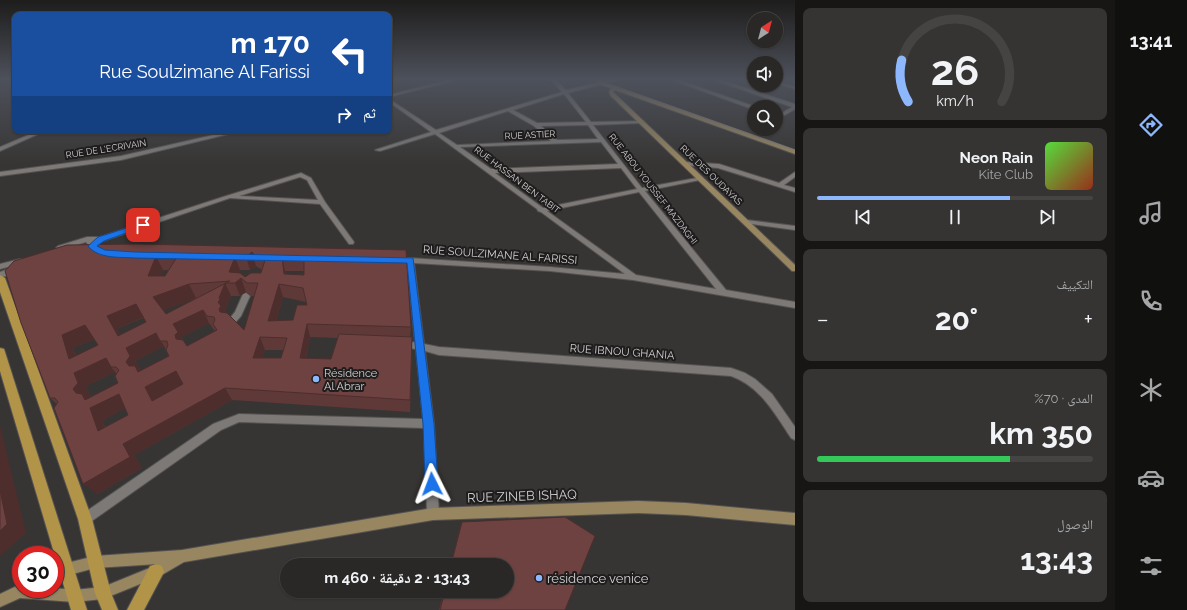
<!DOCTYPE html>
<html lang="ar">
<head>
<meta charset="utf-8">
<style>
	body { margin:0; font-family:Raleway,"Noto Naskh Arabic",sans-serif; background:#353432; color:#f1f3f6; direction:rtl; height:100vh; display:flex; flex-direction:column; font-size:15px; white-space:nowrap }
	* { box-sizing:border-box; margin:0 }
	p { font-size:13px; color:#a5a6a7 }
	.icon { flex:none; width:22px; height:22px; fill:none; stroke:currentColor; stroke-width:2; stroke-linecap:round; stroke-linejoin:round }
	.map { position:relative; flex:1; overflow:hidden; direction:ltr }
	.panel { display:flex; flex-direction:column; gap:8px; padding:8px; background:#171615; width:320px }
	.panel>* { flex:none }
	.top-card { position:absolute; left:12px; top:12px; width:380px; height:122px; border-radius:8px; box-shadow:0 1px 3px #0004,0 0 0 1px #454443; direction:rtl; background:#1a4fa0; color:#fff; overflow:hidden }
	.needle { width:26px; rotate:36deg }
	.controls { position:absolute; left:747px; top:12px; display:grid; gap:8px }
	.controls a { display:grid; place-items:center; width:36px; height:36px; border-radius:50%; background:#292826; box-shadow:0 1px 3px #0004,0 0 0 1px #454443; font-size:20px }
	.speed { position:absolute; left:12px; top:546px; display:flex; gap:8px; font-size:20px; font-weight:700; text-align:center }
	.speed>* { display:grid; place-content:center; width:52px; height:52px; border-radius:50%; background:#292826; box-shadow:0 1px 3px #0004,0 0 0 1px #454443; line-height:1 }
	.speed .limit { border:6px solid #d22; background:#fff; color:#111 }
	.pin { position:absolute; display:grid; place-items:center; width:34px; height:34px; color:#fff; margin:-17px; border-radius:8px; box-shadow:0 2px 6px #0006 }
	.me { position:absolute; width:44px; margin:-22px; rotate:357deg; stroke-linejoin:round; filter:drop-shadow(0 0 3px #0008) }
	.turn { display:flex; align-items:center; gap:14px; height:84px; padding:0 16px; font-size:18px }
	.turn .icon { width:52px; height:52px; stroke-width:2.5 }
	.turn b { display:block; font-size:28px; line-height:34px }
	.then { display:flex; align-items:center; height:38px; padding:0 16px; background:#0003; gap:8px; font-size:15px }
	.big { font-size:30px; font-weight:700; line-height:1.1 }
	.panel .widget { flex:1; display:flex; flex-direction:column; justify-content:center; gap:6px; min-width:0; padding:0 14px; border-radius:8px; background:#353432 }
	.panel .dial { align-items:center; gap:0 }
	.dial svg { height:104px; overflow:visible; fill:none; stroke:#454443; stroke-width:7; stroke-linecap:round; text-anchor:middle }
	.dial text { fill:#f1f3f6; stroke:none }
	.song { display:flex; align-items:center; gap:12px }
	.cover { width:48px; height:48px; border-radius:6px; background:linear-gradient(135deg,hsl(110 70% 55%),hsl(10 70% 35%)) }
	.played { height:4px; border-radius:2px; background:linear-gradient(90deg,#8eb8fd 70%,#454443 70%) }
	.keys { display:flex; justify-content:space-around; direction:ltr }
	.heat { display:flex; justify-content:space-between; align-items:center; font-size:22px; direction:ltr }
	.charge { height:6px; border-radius:3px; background:linear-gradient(90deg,#34c759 70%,#454443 0) }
	.trip { position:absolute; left:280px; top:558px; width:234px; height:40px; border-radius:20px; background:#292826; box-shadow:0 1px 3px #0004,0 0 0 1px #454443; font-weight:700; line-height:40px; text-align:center; direction:rtl }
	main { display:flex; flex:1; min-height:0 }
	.tabs { display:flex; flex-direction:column; width:72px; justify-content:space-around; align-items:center; background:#10100f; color:#a5a6a7 }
	.tabs .icon { width:28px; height:28px }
	.tabs .selected { color:#8eb8fd }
	.tabs b { font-size:18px; color:#f1f3f6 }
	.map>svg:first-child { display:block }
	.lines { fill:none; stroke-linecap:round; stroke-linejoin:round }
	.street-casing { stroke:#555251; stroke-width:2 }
	.secondary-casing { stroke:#555251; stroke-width:2 }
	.primary-casing { stroke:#555251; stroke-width:2 }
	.street { fill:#7c7977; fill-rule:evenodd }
	.secondary { fill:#978660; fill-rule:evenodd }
	.primary { fill:#b29449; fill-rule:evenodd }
	.tram { stroke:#838180; stroke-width:1 }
	.wall { fill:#5f3937; fill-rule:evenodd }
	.shaded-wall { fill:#4d2e2d }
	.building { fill:#6e4240; stroke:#4d2e2d; fill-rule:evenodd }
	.route { fill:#1a73e8; stroke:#114b97 }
	.poi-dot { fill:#8eb8fd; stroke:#1e1c1c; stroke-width:1.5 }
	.labels { text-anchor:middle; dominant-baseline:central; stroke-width:4; stroke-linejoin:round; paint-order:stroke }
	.far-street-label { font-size:9px; fill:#d2d1d0; stroke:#1e1c1c }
	.street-label { font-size:11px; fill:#d2d1d0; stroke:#1e1c1c }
	.poi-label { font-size:11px; fill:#d2d1d0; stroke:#1e1c1c; text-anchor:start }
	.near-street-label { font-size:13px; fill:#d2d1d0; stroke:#1e1c1c }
	.near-poi-label { font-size:13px; fill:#d2d1d0; stroke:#1e1c1c; text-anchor:start }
</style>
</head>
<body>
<main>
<nav class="tabs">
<b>13:41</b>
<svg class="icon selected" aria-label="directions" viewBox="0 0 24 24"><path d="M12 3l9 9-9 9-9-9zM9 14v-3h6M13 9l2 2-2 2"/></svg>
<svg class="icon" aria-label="music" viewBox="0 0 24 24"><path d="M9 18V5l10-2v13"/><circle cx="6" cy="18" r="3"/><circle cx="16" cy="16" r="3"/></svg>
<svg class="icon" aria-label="phone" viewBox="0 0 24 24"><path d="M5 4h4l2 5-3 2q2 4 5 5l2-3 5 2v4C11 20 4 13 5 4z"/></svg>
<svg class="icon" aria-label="climate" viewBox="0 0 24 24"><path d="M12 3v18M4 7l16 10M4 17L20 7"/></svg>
<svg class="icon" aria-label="car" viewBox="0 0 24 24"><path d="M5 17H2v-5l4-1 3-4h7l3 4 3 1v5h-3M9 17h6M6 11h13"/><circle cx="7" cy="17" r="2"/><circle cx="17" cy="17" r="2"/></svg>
<svg class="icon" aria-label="filters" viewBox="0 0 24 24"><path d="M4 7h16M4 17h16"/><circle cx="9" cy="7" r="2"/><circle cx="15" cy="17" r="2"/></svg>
</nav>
<section class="panel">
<div class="widget dial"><svg viewBox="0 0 100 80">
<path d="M14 69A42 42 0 1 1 86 69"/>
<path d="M14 69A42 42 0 0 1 9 37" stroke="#8eb8fd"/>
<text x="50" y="56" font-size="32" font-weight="700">26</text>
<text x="50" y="72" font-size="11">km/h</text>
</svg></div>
<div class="widget">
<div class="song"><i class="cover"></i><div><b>Neon Rain</b><p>Kite Club</p></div></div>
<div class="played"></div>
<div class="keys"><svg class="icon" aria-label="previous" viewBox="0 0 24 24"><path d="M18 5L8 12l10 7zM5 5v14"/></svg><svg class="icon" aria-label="pause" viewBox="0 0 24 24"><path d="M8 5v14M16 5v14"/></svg><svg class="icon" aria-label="next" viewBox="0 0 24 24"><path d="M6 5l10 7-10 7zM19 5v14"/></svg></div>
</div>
<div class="widget"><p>التكييف</p>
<div class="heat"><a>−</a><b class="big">20°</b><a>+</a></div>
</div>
<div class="widget"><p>المدى · 70%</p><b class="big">350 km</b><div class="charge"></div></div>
<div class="widget"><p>الوصول</p><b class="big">13:43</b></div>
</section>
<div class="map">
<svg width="795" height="610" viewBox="0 0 795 610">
	<rect width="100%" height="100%" fill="#373533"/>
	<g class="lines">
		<defs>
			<g id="street">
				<polygon points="453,79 461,79 389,97 389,95"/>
				<path d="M550,79H555L566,90L613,79H622L568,93L591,122L644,121V122L642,123L593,125L642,188L702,177V179L700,180L645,191L726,290L795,302V308L633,280L550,271L414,263L424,344L439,347L731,368L745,373L755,379L772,394L795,427V440L791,438C775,414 760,386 731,376L439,355L425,351L434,424L439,514L437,518L433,520L429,518L427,514L424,428L239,422L221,430L89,523L85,525L81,523L79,519L81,515L213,424L239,414L423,419L416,349L399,347L398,345L399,343L415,342L407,263L394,262L393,260L394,258H410L550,267L625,274L541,212L538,211L537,209L435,134L380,151L375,150L431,132L389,102V99L436,130L562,92ZM564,94L586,122L537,123L513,110ZM508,111L534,126L551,141L457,145L439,133ZM588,125L598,139L557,140L541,126ZM601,142L618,164L491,169L460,147ZM621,168L637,189L543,208L495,173ZM639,192L716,289L636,275L547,211Z"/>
				<polygon points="669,79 676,79 756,107 754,107 754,109 752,109"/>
				<polygon points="711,79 718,79 795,104 795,109 785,115 776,116 776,114 782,113 792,107"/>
				<polygon points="776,81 795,87 795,89 776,83"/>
				<polygon points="38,131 45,131 0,151 0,147"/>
				<polygon points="231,131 241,131 121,160 0,176 0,172 121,156"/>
				<polygon points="686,162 719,164 779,183 795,172 795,177 784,185 795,188 795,192 718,168 684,165 683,164"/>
				<path d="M301,173L311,178L325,202L354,242L353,244H349L320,204L230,198L103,241H93L102,251L101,253H95L86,242L60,250L56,248L58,246L87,237H100L226,196ZM300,177L307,180L318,200L239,196Z"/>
				<polygon points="747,220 795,226 795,230 745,223 745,221"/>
				<polygon points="20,259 23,259 24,261 23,263 0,269 0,264"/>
				<polygon points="14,267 18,270 17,272 0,278 0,272"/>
				<polygon points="246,293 250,296 241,316 233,325 227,325 226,323 235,312 243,294"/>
			</g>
			<g id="secondary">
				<polygon points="594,79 599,79 605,83 795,150 795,154 615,90 613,92 795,265 795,271 792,271 611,96 609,92 611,88 601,85"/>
				<polygon points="638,501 686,503 795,513 795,525 686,515 638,513 433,520 184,562 160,576 103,599 74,602 20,598 0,607 0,594 21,584 21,589 55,588 74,590 103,587 152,567 158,564 95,568 69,575 55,581 55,568 67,563 95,556 182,550 433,508"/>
			</g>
			<g id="primary">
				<polygon points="0,275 5,278 92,519 111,593 118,610 102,610 95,593 78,519 0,292"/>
				<polygon points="0,348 4,349 5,352 87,610 71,610 0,371"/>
				<polygon points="156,564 162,566 164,572 144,610 127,610 150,566"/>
			</g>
		</defs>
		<use href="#street" class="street-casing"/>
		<use href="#secondary" class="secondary-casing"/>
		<use href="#primary" class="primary-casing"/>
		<use href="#street" class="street"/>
		<use href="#secondary" class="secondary"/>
		<use href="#primary" class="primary"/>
		<polyline class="tram" points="600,79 609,84 795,150"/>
	</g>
	<g class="wall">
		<path d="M67,245L406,250L411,327L410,337H412L410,412L232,400L134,455L142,468L97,494L57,404L50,398ZM256,266L262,270L261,273L245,277L239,273L240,270H250ZM163,270H169L165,276H160ZM285,271H304V275L286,274ZM246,292L251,296H254L244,330L226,313L225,311L231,296H240ZM283,297L306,302V305L293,320L276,321ZM196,298L166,314L163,310ZM143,318L146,322L120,335L116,329ZM209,323L214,330H216V331L187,346L181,337ZM310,337L338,338L331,359L306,358ZM94,339L98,345L76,356L73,348ZM164,346L169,356L139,371V370L140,369L135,361ZM265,350H284L281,358H262ZM115,372L117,374L118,383L88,398L90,396L86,386ZM125,408L128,415L105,427L102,421Z"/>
		<polygon points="462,522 565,610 439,610 444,591 507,591 507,565 451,565 459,532"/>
	</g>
	<g class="shaded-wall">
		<polygon points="252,252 256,266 250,270 246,257"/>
		<polygon points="156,256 163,270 155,290 148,276"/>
		<polygon points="235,257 240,270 235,283 229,272"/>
		<polygon points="282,257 285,271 287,285 284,274"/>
		<polygon points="241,278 246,292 240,296 235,283"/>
		<polygon points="225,283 231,296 225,311 226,313 220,312 218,302"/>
		<polygon points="189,284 196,298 161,311 153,297"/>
		<polygon points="279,284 283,297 272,334 268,321"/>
		<polygon points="136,304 144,317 116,329 127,347 156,333 164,346 135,361 140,369 139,370 145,379 136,375 126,362 118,336 107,316"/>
		<polygon points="203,310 209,323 181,337 185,345 176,339 173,324"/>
		<polygon points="307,324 310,337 303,371 300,358"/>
		<polygon points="85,325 96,338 73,348 80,371 106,358 111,367 115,372 86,386 90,396 88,399 119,394 129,406 102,421 111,443 98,431 76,393 73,389 74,373 69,359 62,335"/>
		<polygon points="260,337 265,350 258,371 253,358"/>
		<polygon points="176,371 184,384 152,401 145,387"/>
		<polygon points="225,388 232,400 134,455 142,468 97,494 83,484 123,444"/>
		<polygon points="0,426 26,533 0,556"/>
	</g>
	<g class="building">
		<path d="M137,244L406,250L411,327L307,324L300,358L331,359L339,334L412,337L410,400L225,388L123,444L130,457L83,484L54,408L58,402L55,398H50L21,323L5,271L14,261L67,245ZM252,252L257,257H266L261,273H251L245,277L240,273L229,272L235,257H246ZM156,256L177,257L165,276H148ZM282,257L304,258V275L284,274ZM241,278L247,283H258L244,330L227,313L220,312L219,309L221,306L218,302L220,300L219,298L225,283H235ZM230,281L166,314L153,297L189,284ZM279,284L303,288L307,305H297L293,320L268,321ZM136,304L146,322L118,336L107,316ZM203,310L207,316L214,317L215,320L213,324L217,330L187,346L183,340L176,339L175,335L178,332L173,324ZM85,325L98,345L69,359L62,335ZM156,333L160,341H167L168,345L166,350L169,356L138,372L135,366H129L126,362L130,356L126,348ZM260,337L287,338L281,358H253ZM106,358L111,367H116L119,370L115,376L118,383L85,400L82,394L76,393L73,389L78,383L74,373ZM176,371L183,384L152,401L145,387ZM119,394L128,415L98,431L90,408Z"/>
		<polygon points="0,490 7,524 0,531"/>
		<polygon points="565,517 595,536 565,610 440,610 445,591 507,591 507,565 451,565 462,522"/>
	</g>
	<linearGradient id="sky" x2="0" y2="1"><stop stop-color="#1e1d1c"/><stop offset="0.48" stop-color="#4d515b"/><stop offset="1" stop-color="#4d515b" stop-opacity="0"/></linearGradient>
	<rect width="795" height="165" fill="url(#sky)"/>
	<path class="route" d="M143,223L147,225L146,226L104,241L97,246L105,250L135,252L413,258L434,424L438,484L436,489L432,490L427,489L425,484L423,424L407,263L135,258C120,257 98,259 88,246L98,237Z"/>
	<g class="poi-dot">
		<circle cx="316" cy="379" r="4"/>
		<circle cx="539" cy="578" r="4"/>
	</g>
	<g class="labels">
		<g class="far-street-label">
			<text transform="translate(530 135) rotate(-3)">RUE ASTIER</text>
			<text transform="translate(106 149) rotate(-9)">RUE DE L'ECRIVAIN</text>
			<text transform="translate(711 175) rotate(44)">RUE DES OUDAYAS</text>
			<text transform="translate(517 180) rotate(37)">RUE HASSAN BEN TABIT</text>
			<text transform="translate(653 189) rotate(52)">RUE ABOU YOUSSEF MAZDAGHI</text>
		</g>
		<g class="street-label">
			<text transform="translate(500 255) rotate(4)">RUE SOULZIMANE AL FARISSI</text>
			<text transform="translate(622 352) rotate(4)">RUE IBNOU GHANIA</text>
		</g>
		<g class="poi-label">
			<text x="324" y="373">Résidence<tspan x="324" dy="13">Al Abrar</tspan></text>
		</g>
		<g class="near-street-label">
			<text transform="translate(522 496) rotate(-2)">RUE ZINEB ISHAQ</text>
		</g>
		<g class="near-poi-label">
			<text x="547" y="578">résidence venice</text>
		</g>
	</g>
</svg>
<div class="controls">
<a><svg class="needle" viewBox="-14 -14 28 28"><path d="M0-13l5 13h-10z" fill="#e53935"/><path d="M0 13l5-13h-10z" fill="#a5a6a7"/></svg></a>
<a><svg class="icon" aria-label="sound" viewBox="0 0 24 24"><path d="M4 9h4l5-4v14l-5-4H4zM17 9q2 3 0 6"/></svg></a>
<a><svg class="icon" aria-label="search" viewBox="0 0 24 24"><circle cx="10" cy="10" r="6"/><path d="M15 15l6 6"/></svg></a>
</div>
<div class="speed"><div class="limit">30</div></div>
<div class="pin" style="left:143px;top:225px;background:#d93025"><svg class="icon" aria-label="arrive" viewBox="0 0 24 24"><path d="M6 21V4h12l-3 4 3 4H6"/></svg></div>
<svg class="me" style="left:432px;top:484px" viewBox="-20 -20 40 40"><path d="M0-17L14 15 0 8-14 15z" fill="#1a73e8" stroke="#fff" stroke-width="4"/></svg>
<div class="trip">13:43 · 2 دقيقة · 460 m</div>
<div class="top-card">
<div class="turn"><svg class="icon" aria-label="left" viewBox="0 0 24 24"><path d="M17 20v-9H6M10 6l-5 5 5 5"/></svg><div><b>170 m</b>Rue Soulzimane Al Farissi</div></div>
<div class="then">ثم<svg class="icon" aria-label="right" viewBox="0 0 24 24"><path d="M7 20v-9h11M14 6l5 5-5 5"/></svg></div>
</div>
</div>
</main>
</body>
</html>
